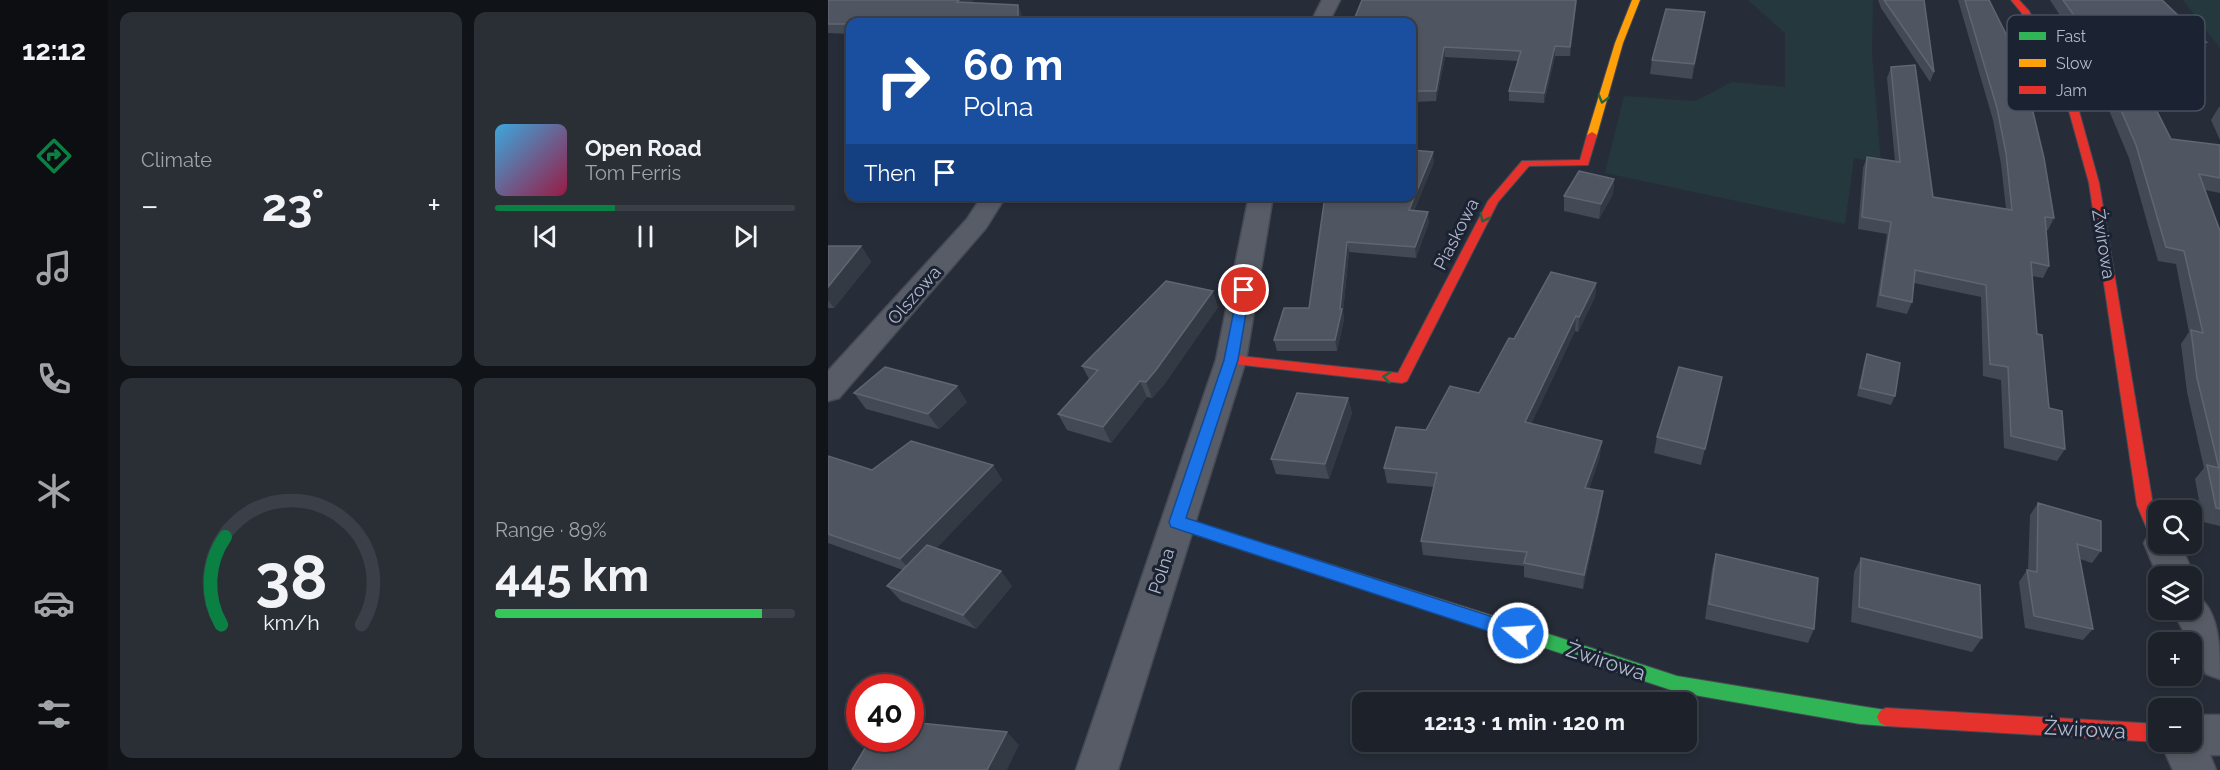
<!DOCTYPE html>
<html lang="en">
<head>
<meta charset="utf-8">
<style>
	body { margin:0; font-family:Raleway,sans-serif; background:#2a2f36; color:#f1f3f6; height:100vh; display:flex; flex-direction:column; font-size:22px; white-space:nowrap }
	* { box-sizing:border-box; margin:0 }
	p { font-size:20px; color:#a0a4a8 }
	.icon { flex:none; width:33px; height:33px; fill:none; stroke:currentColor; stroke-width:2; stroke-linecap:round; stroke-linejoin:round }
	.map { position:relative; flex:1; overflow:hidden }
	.panel { display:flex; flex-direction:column; gap:12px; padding:12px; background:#101317; width:720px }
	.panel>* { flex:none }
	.banner { position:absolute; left:18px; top:18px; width:570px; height:183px; border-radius:12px; box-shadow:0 3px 9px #0003,0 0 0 2px #3b3f47; background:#1a4fa0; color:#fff; overflow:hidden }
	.buttons { position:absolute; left:1320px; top:500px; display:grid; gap:12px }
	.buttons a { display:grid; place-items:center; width:54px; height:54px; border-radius:12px; background:#1d222a; box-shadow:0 3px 9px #0003,0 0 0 2px #3b3f47; font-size:30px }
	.speed { position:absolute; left:18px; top:674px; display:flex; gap:12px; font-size:30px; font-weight:700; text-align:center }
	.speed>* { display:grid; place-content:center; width:78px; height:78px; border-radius:50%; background:#1d222a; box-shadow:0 3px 9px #0003,0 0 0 2px #3b3f47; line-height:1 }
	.speed .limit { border:9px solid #d22; background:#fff; color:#111 }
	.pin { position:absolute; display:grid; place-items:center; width:51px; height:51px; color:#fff; margin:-26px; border:3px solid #fff; border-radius:50%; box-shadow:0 2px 6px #0007 }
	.me { position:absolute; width:66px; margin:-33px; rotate:288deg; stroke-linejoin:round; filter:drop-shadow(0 0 4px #0008) }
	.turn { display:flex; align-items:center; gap:21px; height:126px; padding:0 18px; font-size:27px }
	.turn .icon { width:78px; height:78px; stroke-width:2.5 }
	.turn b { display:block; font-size:42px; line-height:51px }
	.then { display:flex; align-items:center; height:57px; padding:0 18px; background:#0003; gap:12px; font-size:22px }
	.big { font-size:45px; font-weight:700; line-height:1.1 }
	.panel .tile { flex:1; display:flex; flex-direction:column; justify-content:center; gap:9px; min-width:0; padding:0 21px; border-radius:12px; background:#2a2f36 }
	.panel .dial { align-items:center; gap:0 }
	.dial svg { height:156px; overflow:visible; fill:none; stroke:#3b3f47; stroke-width:7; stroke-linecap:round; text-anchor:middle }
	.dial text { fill:#f1f3f6; stroke:none }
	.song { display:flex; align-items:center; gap:18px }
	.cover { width:72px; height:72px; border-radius:9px; background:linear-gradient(135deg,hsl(200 70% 55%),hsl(340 70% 35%)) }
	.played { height:6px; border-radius:3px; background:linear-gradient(90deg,#0b8043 40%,#3b3f47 40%) }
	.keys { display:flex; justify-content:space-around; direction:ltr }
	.heat { display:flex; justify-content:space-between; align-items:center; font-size:33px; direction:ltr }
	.charge { height:9px; border-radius:4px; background:linear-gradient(90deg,#34c759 89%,#3b3f47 0) }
	.panel .tiles { flex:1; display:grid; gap:12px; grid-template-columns:repeat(2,1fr) }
	.trip { position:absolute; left:524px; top:692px; width:345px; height:60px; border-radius:12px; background:#1d222a; box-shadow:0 3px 9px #0003,0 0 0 2px #3b3f47; font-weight:700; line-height:60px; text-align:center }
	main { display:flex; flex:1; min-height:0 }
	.menu { display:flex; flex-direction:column; width:108px; justify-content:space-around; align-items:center; background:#0c0e11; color:#a0a4a8 }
	.menu .icon { width:42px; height:42px }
	.menu .on { color:#0b8043 }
	.menu b { font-size:27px; color:#f1f3f6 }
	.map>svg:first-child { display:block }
	.green { fill:#24383e }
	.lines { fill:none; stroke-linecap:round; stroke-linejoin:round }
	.street-casing { stroke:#454a54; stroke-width:3 }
	.fast-casing { stroke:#454a54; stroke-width:2 }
	.slow-casing { stroke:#454a54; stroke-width:2 }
	.jam-casing { stroke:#454a54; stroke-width:2 }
	.street { fill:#585c66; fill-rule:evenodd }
	.fast { fill:#30b455; fill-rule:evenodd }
	.slow { fill:#ff9f0a; fill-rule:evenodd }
	.jam { fill:#e5322d; fill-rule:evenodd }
	.wall { fill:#444a55 }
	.shaded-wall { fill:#343a44 }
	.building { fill:#505661; stroke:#5f6672; stroke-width:1.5 }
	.oneway { stroke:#246442 }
	.route { fill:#1a73e8; stroke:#114b97; stroke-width:1.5 }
	.labels { text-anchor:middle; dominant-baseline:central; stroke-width:6; stroke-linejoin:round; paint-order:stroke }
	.street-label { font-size:18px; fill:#b1b9ca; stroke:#1b2333 }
	.near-street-label { font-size:21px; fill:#b1b9ca; stroke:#1b2333 }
	.key { fill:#1b2333; stroke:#485060; stroke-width:1.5 }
	.key-label { font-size:16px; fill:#b1b9ca }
</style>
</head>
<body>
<main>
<nav class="menu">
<b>12:12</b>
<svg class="icon on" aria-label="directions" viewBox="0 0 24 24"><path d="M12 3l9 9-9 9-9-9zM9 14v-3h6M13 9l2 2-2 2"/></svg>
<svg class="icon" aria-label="music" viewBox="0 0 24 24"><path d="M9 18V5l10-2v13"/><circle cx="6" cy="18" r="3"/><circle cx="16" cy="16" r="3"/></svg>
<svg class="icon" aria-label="phone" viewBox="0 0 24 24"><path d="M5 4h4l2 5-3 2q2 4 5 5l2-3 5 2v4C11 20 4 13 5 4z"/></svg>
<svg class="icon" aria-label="climate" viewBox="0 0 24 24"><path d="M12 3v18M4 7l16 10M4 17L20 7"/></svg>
<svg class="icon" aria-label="car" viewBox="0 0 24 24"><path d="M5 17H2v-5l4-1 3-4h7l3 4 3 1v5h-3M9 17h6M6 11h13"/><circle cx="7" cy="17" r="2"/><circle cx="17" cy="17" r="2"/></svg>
<svg class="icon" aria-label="filters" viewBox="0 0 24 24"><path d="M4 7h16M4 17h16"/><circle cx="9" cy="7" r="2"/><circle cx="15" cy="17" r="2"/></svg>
</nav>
<section class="panel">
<div class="tiles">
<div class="tile"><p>Climate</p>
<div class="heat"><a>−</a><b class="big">23°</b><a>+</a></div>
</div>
<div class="tile">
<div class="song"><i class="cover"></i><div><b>Open Road</b><p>Tom Ferris</p></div></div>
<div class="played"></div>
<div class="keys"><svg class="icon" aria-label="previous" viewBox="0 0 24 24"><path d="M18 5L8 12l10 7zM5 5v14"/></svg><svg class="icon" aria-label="pause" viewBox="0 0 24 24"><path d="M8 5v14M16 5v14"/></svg><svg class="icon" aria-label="next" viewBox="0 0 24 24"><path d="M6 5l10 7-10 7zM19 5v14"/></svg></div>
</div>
<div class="tile dial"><svg viewBox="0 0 100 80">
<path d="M14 69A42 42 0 1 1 86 69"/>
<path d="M14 69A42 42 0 0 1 16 24" stroke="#0b8043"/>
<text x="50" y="56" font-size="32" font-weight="700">38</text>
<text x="50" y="72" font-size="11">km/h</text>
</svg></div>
<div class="tile"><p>Range · 89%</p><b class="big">445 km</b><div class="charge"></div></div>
</div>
</section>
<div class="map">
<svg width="1392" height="770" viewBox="0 0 1392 770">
	<rect width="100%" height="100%" fill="#272d38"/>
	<g class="green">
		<polygon points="920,0 1045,0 1044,54 1053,163 1026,158 1017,224 777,173 796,96 867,101 904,82 957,87 957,33"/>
		<polygon points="1355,0 1392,0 1392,48"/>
	</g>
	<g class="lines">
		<defs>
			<g id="street">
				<polygon points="494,0 512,0 501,22 483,22"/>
				<polygon points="154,196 178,196 158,228 11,398 0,401 0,371 139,219"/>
				<polygon points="421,196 445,196 418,360 290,770 248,770 388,360"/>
				<polygon points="1330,530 1330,543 1352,543 1366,576 1364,581 1364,576 1330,577 1316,543 1322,533"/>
				<path d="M1364,593C1392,606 1392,648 1392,679L1378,674L1344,609H1364Z"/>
				<polygon points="1364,715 1392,715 1392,755 1382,755 1388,770 1345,770 1332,741 1364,741"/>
			</g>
			<polygon id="fast" points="681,621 849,676 1032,706 1064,711 1067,717 1064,723 1058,726 1032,724 849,692 675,634 673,629 675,624"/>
			<g id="slow">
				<polygon points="804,0 812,0 795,43 769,135 768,137 760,137 759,135 787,43"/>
				<polygon points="349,516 681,621 687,624 689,629 687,634 681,637 344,527 341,522 344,517"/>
			</g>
			<g id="jam">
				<polygon points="1183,0 1191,0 1201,11 1251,111 1271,183 1325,505 1330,519 1330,543 1324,541 1309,505 1261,183 1241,111 1193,12"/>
				<polygon points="764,132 769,135 760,165 701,166 670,202 579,381 574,383 398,363 396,360 403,355 570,373 660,201 694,161 752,160 759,135"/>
				<polygon points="1058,708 1330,724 1330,741 1333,741 1330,742 1058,726 1052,723 1049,717 1052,711"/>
			</g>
		</defs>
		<use href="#street" class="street-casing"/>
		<use href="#fast" class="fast-casing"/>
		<use href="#slow" class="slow-casing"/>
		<use href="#jam" class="jam-casing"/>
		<use href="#street" class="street"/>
		<use href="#fast" class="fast"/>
		<use href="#slow" class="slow"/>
		<use href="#jam" class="jam"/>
	</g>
	<g class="wall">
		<polygon points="0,0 146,0 143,2 194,15 22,22 22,34 0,33"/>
		<polygon points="749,0 742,56 727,56 716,103 681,101 681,91 690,61 617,57 608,101 584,102 584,22"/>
		<polygon points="1050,0 1096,0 1106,72 1102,82 1053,8"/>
		<polygon points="1130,0 1161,0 1226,218 1220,230 1218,230 1221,266 1215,278 1204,276 1209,334 1221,408 1237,449 1229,461 1176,448 1173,380 1155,376 1153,297 1086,283 1084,302 1079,314 1048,307 1059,234 1030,229 1035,168 1039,157 1067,161 1059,78 1063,67 1105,197 1178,209 1173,164 1165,120"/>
		<polygon points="1222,0 1334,0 1378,42 1371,54 1297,47 1343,139 1392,145 1392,193 1377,190 1392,231 1392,526 1375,522 1367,479 1376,468 1359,392 1353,344 1361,332 1348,264 1330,261 1301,158 1249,34 1244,34"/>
		<polygon points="875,26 864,79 822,74 824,60"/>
		<polygon points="1391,107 1392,107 1392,140 1383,120"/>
		<polygon points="606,162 586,211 601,222 588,258 521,252 515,311 516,319 509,351 449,351 446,340 481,308 497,196 584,196"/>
		<polygon points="786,179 785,194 771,219 736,211 736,196"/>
		<polygon points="0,246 33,246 43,262 6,308 0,308"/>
		<polygon points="768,283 767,297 750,332 747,331 703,424 772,456 761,489 773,506 755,589 696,577 696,566 595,555 593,541 606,487 559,483 556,468 598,430 651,393 686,339"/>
		<polygon points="390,307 335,386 324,398 319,397 283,443 239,430 230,414 261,379 254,366"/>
		<polygon points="1039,354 1067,396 1063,405 1029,396 1036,363"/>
		<polygon points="894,377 873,465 826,453 829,437"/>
		<polygon points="26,393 139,402 111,429 38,409"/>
		<polygon points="520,398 524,413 501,479 448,474 443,459"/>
		<polygon points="0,456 44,470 165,465 174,480 108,548 184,586 148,629 73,601 59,586 75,570 0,543"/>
		<polygon points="1210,503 1273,551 1264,563 1252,559 1265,629 1255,640 1197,628 1191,582 1199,570 1200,570 1202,515"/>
		<polygon points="888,554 986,629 980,643 877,619 884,569"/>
		<polygon points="1033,558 1154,638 1144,652 1023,622 1026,572"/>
	</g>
	<g class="shaded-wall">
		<polygon points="131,0 146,0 133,11 129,2"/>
		<polygon points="749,0 748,5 742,56 742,47"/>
		<polygon points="190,5 194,15 194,22 190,22"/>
		<polygon points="877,12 875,26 864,79 866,64"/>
		<polygon points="727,46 727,56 716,103 716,93"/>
		<polygon points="616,47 617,57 608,101 608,91"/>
		<polygon points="605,152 606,162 582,221 581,210"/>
		<polygon points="786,179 785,194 771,219 773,204"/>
		<polygon points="600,212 601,222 588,258 587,247"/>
		<polygon points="519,242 521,252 515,311 516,319 509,351 507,340 512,309"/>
		<polygon points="33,246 43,262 6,308 0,300 0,287"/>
		<polygon points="768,283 767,297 750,332 751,317"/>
		<polygon points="385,291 390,307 335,386 324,398 318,382"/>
		<polygon points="748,316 747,331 697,437 697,422"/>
		<polygon points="312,381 319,397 283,443 275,427"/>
		<polygon points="129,386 139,402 111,429 100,414"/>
		<polygon points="520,398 524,413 501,479 497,464"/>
		<polygon points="774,441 772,456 756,503 757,488"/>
		<polygon points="165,465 174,480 85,573 72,559"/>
		<polygon points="775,491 773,506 755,589 756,575"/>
		<polygon points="173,571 184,586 148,629 135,615"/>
		<polygon points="179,732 191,745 179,770 159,770"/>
	</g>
	<g class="building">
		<polygon points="0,0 131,0 129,2 190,5 190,22 22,22 22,24 0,24"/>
		<polygon points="534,0 748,0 742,47 727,46 716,93 681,91 693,51 616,47 608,91 584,91 584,22 525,22"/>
		<polygon points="1056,0 1096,0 1106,72"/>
		<polygon points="1137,0 1161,0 1178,34 1204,108 1216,158 1226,218 1217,217 1221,266 1203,262 1209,334 1214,335 1221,408 1234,411 1237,449 1183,436 1180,367 1162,364 1158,285 1087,270 1084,302 1052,295 1063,222 1034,217 1039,157 1072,162 1063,67 1087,65 1105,197 1184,210 1178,153 1169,108"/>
		<polygon points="1235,0 1334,0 1378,42 1290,34 1343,139 1392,145 1392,178 1371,174 1392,231 1392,509 1388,508 1379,465 1391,468 1369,378 1363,330 1375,333 1356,251 1338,247 1308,145 1255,22 1250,21"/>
		<polygon points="838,9 877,12 866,64 824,60"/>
		<polygon points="584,150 605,152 581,210 600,212 587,247 519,242 512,309 514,309 507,340 446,340 456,308 481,308 497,196 584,196"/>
		<polygon points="751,171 786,179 773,204 736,196"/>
		<polygon points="0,246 33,246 0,287"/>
		<polygon points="723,272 768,283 751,317 748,316 697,422 774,441 757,488 775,491 756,575 696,563 699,552 593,541 609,473 556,468 568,427 598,430 622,386 651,393 681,338 686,339"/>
		<polygon points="338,281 385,291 328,370 318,382 312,381 275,427 230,414 270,370 254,366"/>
		<polygon points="1039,354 1072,363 1067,396 1032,388"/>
		<polygon points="57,367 129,386 100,414 26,393"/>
		<polygon points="851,367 894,377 877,449 829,437"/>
		<polygon points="469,393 520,398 497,464 443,459"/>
		<polygon points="83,441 165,465 72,559 0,534 0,456 44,470"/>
		<polygon points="1210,503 1273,521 1273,551 1249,544 1265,629 1206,616 1199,570 1209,572"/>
		<polygon points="99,545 173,571 135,615 59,586"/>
		<polygon points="888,554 990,578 986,629 881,604"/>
		<polygon points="1033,558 1152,585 1154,638 1031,607"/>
		<polygon points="82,722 179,732 159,770 24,770 43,738 82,738"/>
	</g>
	<defs><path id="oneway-chevron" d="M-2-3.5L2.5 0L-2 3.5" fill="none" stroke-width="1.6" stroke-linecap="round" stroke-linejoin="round" transform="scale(1.5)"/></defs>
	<g class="oneway">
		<use href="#oneway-chevron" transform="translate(775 99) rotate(106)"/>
		<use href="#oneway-chevron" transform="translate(656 218) rotate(117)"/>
		<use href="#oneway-chevron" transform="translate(559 377) rotate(-174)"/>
	</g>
	<polygon class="route" points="416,286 422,290 410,360 358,518 690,625 696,627 699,633 696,638 690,641 343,527 341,522 396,360 410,290"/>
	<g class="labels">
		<g class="street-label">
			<text transform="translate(628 234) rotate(-63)">Piaskowa</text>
			<text transform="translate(1276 244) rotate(81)">Żwirowa</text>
			<text transform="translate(86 295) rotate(-49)">Olszowa</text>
			<text transform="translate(333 571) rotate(-72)">Polna</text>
		</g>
		<g class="near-street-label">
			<text transform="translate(778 661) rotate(18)">Żwirowa</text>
			<text transform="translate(1257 729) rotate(3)">Żwirowa</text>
		</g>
	</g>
	<rect x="1179" y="15" width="198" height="96" rx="9" class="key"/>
	<rect x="1191" y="32" width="27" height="8" fill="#30b455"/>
	<rect x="1191" y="59" width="27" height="8" fill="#ff9f0a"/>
	<rect x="1191" y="86" width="27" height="8" fill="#e5322d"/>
	<g class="key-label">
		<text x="1228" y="42">Fast</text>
		<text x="1228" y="69">Slow</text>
		<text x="1228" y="96">Jam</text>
	</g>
</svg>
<div class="buttons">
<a><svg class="icon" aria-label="search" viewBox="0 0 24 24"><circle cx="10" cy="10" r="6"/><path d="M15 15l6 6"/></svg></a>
<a><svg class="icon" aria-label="layers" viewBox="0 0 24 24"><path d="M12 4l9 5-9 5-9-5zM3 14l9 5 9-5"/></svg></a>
<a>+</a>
<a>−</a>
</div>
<div class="speed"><div class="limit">40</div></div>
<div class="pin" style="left:416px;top:290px;background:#d93025"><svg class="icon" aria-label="arrive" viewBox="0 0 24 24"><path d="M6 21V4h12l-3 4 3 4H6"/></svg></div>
<svg class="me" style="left:690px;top:633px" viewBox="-20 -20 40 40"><circle r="17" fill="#1a73e8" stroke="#fff" stroke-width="3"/><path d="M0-11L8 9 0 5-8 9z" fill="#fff"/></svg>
<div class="trip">12:13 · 1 min · 120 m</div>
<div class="banner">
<div class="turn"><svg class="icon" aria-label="right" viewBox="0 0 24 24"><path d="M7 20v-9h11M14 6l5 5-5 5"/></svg><div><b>60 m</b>Polna</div></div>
<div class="then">Then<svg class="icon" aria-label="arrive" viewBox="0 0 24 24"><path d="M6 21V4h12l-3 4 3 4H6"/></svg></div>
</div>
</div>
</main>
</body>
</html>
